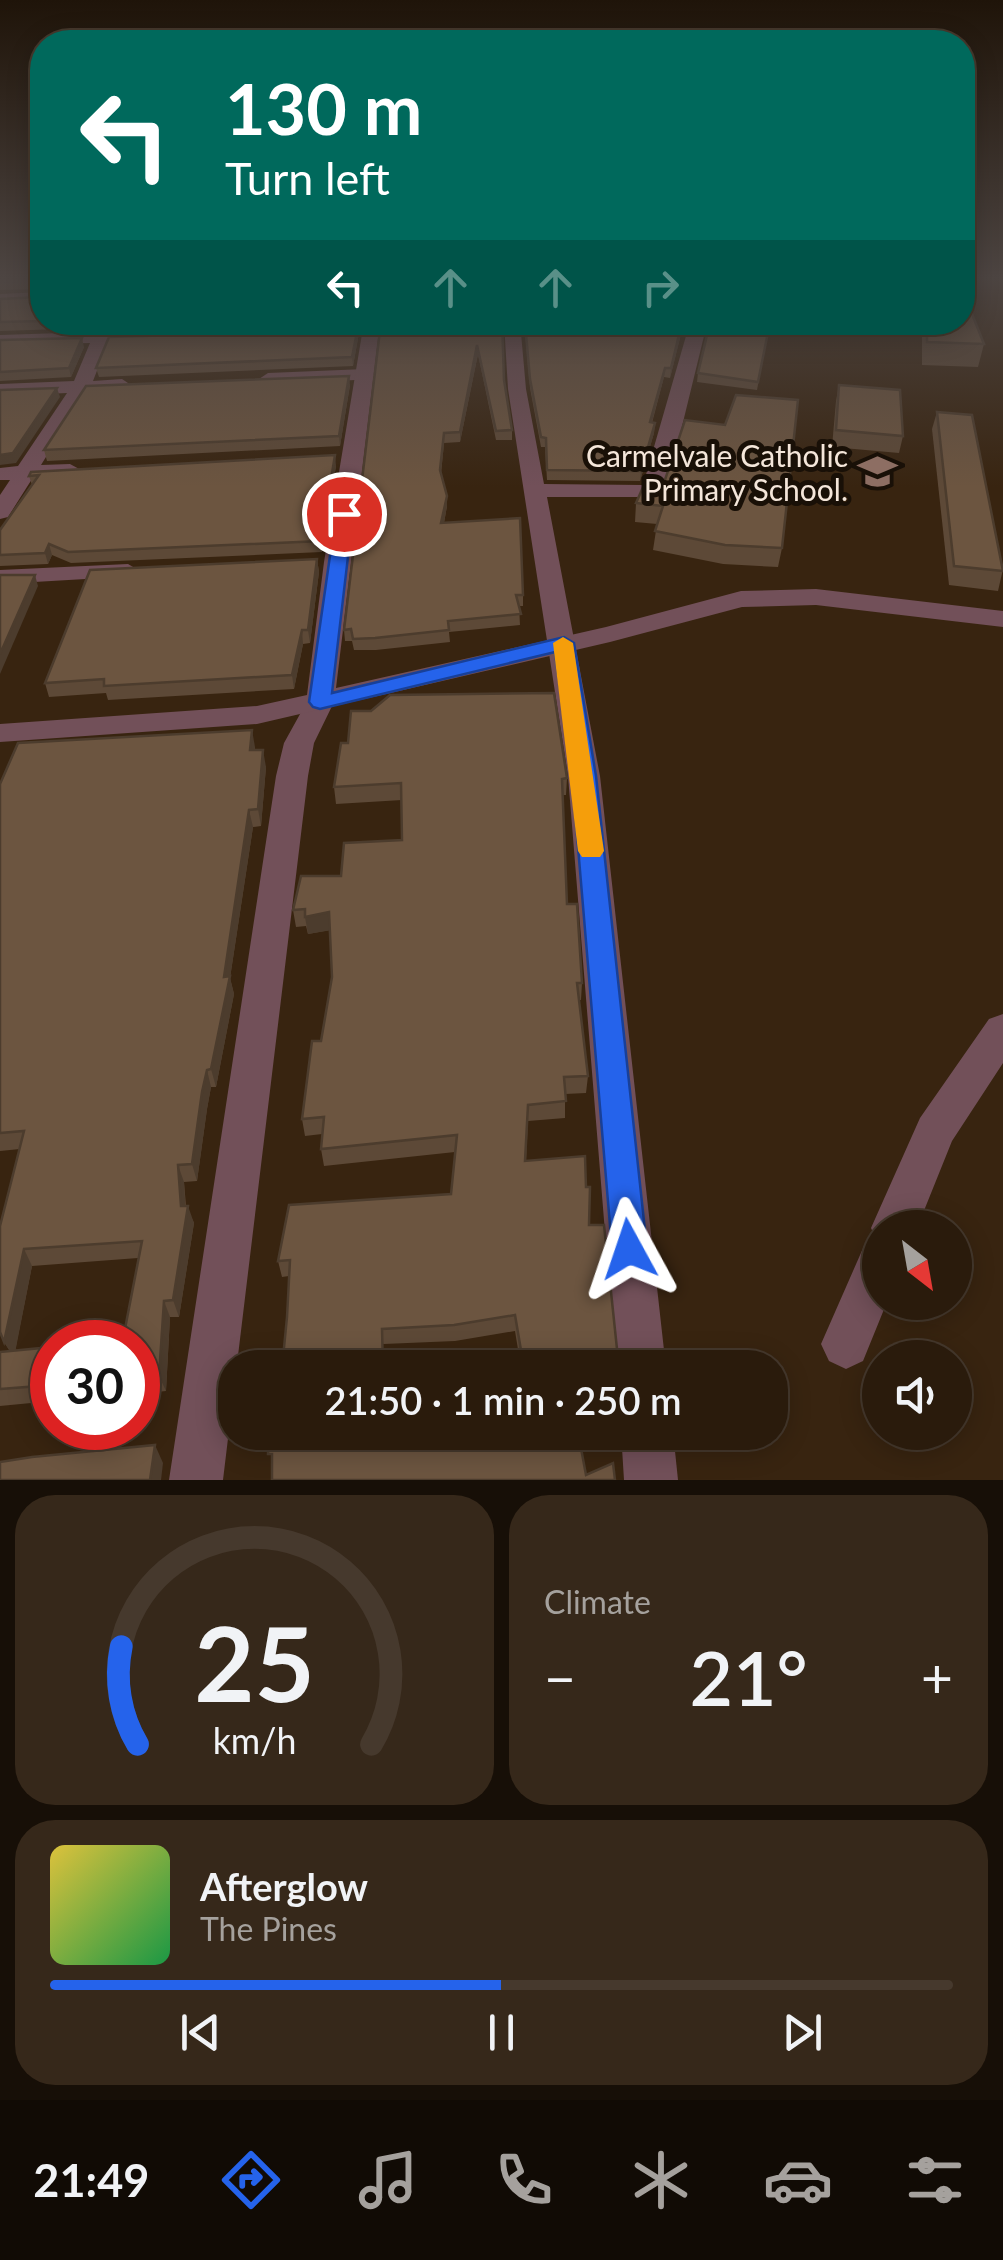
<!DOCTYPE html>
<html lang="en">
<head>
<meta charset="utf-8">
<style>
	body { margin:0; font-family:Lato,sans-serif; background:#36281a; color:#f1f3f6; height:100vh; display:flex; flex-direction:column; font-size:38px; white-space:nowrap }
	* { box-sizing:border-box; margin:0 }
	p { font-size:32px; color:#a5a19d }
	.icon { flex:none; width:55px; height:55px; fill:none; stroke:currentColor; stroke-width:2; stroke-linecap:round; stroke-linejoin:round }
	.map { position:relative; height:1480px; overflow:hidden }
	.sheet { display:flex; flex-direction:column; gap:15px; padding:15px; background:#170f07; flex:1 }
	.sheet>* { flex:none }
	.banner { position:absolute; left:30px; top:30px; width:945px; height:305px; border-radius:40px; box-shadow:0 5px 25px #0003,0 0 0 2px #46392d; background:#00695c; color:#fff; overflow:hidden }
	.needle { width:65px; rotate:149deg }
	.controls { position:absolute; left:862px; top:1210px; display:grid; gap:20px }
	.controls a { display:grid; place-items:center; width:110px; height:110px; border-radius:50%; background:#2a1b0c; box-shadow:0 5px 25px #0003,0 0 0 2px #46392d; font-size:50px }
	.speed { position:absolute; left:30px; top:1320px; display:flex; gap:20px; font-size:50px; font-weight:700; text-align:center }
	.speed>* { display:grid; place-content:center; width:130px; height:130px; border-radius:50%; background:#2a1b0c; box-shadow:0 5px 25px #0003,0 0 0 2px #46392d; line-height:1 }
	.speed .limit { border:15px solid #d22; background:#fff; color:#111 }
	.pin { position:absolute; display:grid; place-items:center; width:85px; height:85px; color:#fff; margin:-42px; border:5px solid #fff; border-radius:50%; box-shadow:0 2px 10px #0007 }
	.me { position:absolute; width:110px; margin:-55px; rotate:355deg; stroke-linejoin:round; filter:drop-shadow(0 0 8px #0008) }
	.turn { display:flex; align-items:center; gap:35px; height:210px; padding:0 30px; font-size:45px }
	.turn .icon { width:130px; height:130px; stroke-width:2.5 }
	.turn b { display:block; font-size:70px; line-height:85px }
	.lanes { display:flex; align-items:center; height:95px; padding:0 30px; background:#0003; justify-content:center; gap:50px; direction:ltr }
	.lanes .off { opacity:.35 }
	.big { font-size:75px; font-weight:600; line-height:1.1 }
	.sheet .card { flex:1; display:flex; flex-direction:column; justify-content:center; gap:15px; min-width:0; padding:0 35px; border-radius:40px; background:#36281a }
	.sheet .dial { align-items:center; gap:0 }
	.dial svg { height:260px; overflow:visible; fill:none; stroke:#46392d; stroke-width:7; stroke-linecap:round; text-anchor:middle }
	.dial text { fill:#f1f3f6; stroke:none }
	.song { display:flex; align-items:center; gap:30px }
	.cover { width:120px; height:120px; border-radius:15px; background:linear-gradient(135deg,hsl(50 70% 55%),hsl(140 70% 35%)) }
	.played { height:10px; border-radius:5px; background:linear-gradient(90deg,#2563eb 50%,#46392d 50%) }
	.keys { display:flex; justify-content:space-around; direction:ltr }
	.heat { display:flex; justify-content:space-between; align-items:center; font-size:55px; direction:ltr }
	.sheet .tiles { flex:1; display:grid; gap:15px; grid-template-columns:1fr 1fr }
	.card:last-child { grid-column:span 2 }
	.trip { position:absolute; left:218px; top:1350px; width:570px; height:100px; border-radius:40px; background:#2a1b0c; box-shadow:0 5px 25px #0003,0 0 0 2px #46392d; font-weight:600; line-height:100px; text-align:center }
	.tabs { display:flex; height:160px; justify-content:space-around; align-items:center; background:#110b05; color:#a5a19d }
	.tabs .icon { width:70px; height:70px }
	.tabs .current { color:#2563eb }
	.tabs b { font-size:45px; color:#f1f3f6 }
	.map>svg:first-child { display:block }
	.lines { fill:none; stroke-linecap:round; stroke-linejoin:round }
	.minor { fill:#725059; fill-rule:evenodd }
	.tertiary { fill:#725059; fill-rule:evenodd }
	.wall { fill:#5d4937 }
	.shaded-wall { fill:#4c3c2d }
	.building { fill:#6c5540; stroke:#4c3c2d; stroke-width:2.5 }
	.route { fill:#2563eb; stroke:#184099; stroke-width:2.5 }
	.slow { fill:#f59e0b }
	.labels { text-anchor:middle; dominant-baseline:central; stroke-width:10; stroke-linejoin:round; paint-order:stroke }
	.far-poi-label { font-size:30px; fill:#f4e6da; stroke:#191007; text-anchor:end }
</style>
</head>
<body>
<div class="map">
<svg width="1003" height="1480" viewBox="0 0 1003 1480">
	<rect width="100%" height="100%" fill="#382410"/>
	<g class="lines">
		<g class="minor">
			<polygon points="42,292 42,302 0,304 0,294"/>
			<polygon points="98,322 115,322 112,332 150,331 159,336 150,341 108,342 93,381 122,379 131,385 122,391 86,392 41,465 70,464 81,470 70,476 32,479 8,517 0,519 0,495 10,480 0,480 0,468 18,466 67,393 0,396 0,384 74,381 90,343 0,345 0,335 94,332"/>
			<polygon points="504,322 520,322 526,389 544,484 643,485 686,336 695,331 704,336 676,451 660,497 547,497 600,776 666,1368 616,1368 568,776 508,389"/>
			<polygon points="365,369 374,375 372,379 268,385 259,379 268,373"/>
			<polygon points="128,564 140,571 137,576 0,584 0,570"/>
			<polygon points="320,693 330,696 334,702 314,743 308,776 223,1480 169,1480 276,776 284,743 310,696"/>
			<polygon points="1003,1014 1003,1063 952,1141 917,1228 880,1228 880,1302 887,1302 863,1361 846,1369 829,1361 821,1344 864,1246 877,1241 871,1228 920,1118 989,1019"/>
			<polygon points="621,1432 673,1432 678,1480 624,1480"/>
		</g>
		<polygon class="tertiary" points="364,322 380,322 336,688 606,627 741,591 816,589 1003,611 1003,627 816,605 742,607 610,642 257,724 0,742 0,724 257,706 307,695 324,562"/>
	</g>
	<g class="wall">
		<polygon points="0,280 42,280 42,322 96,322 92,328 0,331 0,299 40,297 41,289 0,290"/>
		<polygon points="116,322 361,322 353,366 99,377 96,368 277,332 284,327 278,323 117,328"/>
		<polygon points="381,322 502,322 504,380 512,430 512,440 496,440 478,354 460,442 444,443 441,474 447,506 444,523 523,595 523,606 519,606 520,625 449,632 450,642 376,650 354,650 352,641 345,641 344,630"/>
		<polygon points="524,322 684,322 670,378 664,377 652,423 655,423 654,433 640,481 547,480 545,447 541,447 530,388"/>
		<polygon points="922,322 962,322 984,344 978,367 922,365"/>
		<polygon points="768,332 757,390 697,382 698,373"/>
		<polygon points="0,340 84,347 71,377 0,381"/>
		<polygon points="350,385 340,446 47,461 44,450"/>
		<polygon points="839,385 903,436 899,453 832,447 836,401"/>
		<polygon points="937,412 1003,569 998,591 949,585 932,429"/>
		<polygon points="336,466 322,552 71,563 52,555 48,564 0,566 0,530 32,485 29,476"/>
		<polygon points="645,483 782,548 778,567 723,564 653,550 657,524 635,522 636,503"/>
		<polygon points="317,559 319,572 310,643 303,644 294,689 108,700 106,693 49,697 45,683"/>
		<polygon points="341,743 567,778 566,795 562,795 567,904 582,983 581,1000 579,1000 588,1076 586,1093 565,1094 565,1118 528,1121 526,1161 586,1187 589,1225 619,1368 521,1368 515,1331 455,1341 384,1344 287,1317 289,1276 282,1277 278,1261 451,1194 455,1152 324,1166 321,1149 322,1134 305,1136 302,1119 321,1041 332,977 330,930 308,934 306,926 296,927 293,910 341,876 402,840 402,800 336,804 334,787"/>
		<polygon points="255,747 255,750 266,767 261,826 253,827 230,978 234,994 216,1087 211,1087 207,1109 197,1181 184,1182 186,1206 194,1223 179,1317 170,1317 166,1391 138,1394 138,1342 123,1339 138,1258 32,1266 15,1351 52,1347 52,1401 0,1406 0,1352 10,1351 4,1342 20,1149 0,1151 0,784"/>
	</g>
	<g class="shaded-wall">
		<polygon points="359,322 361,322 353,366 352,357"/>
		<polygon points="682,322 684,322 670,378 671,368"/>
		<polygon points="82,338 84,347 71,377 69,368"/>
		<polygon points="477,345 478,354 460,442 460,432"/>
		<polygon points="665,368 664,377 649,432 650,422"/>
		<polygon points="349,376 350,385 340,446 339,436"/>
		<polygon points="57,388 60,397 16,463 0,465 0,455"/>
		<polygon points="655,423 654,433 640,481 641,471"/>
		<polygon points="335,455 336,466 322,552 321,541"/>
		<polygon points="447,496 447,506 442,534 441,523"/>
		<polygon points="49,544 52,555 48,564 45,553"/>
		<polygon points="317,559 319,572 310,643 308,630"/>
		<polygon points="35,575 38,586 0,674 0,654"/>
		<polygon points="302,630 303,644 294,689 292,675"/>
		<polygon points="252,730 255,747 253,767 250,750"/>
		<polygon points="263,750 266,767 261,826 258,809"/>
		<polygon points="249,810 253,827 230,978 234,994 216,1087 211,1069"/>
		<polygon points="329,912 332,930 308,934 305,917"/>
		<polygon points="207,1070 211,1087 207,1109 197,1181 192,1164 202,1092"/>
		<polygon points="178,1165 184,1182 186,1216 188,1206 194,1223 179,1317 173,1300 181,1206"/>
		<polygon points="24,1249 32,1266 14,1358 4,1342"/>
		<polygon points="164,1301 170,1317 166,1391 159,1376"/>
		<polygon points="155,1445 163,1463 161,1480 150,1480"/>
	</g>
	<g class="building">
		<polygon points="0,280 42,280 42,281 0,282"/>
		<polygon points="42,282 42,321 0,322 0,299 40,297"/>
		<polygon points="962,304 968,304 984,344 927,342 927,322 962,322"/>
		<polygon points="289,322 359,322 352,357 96,368 109,337 277,332"/>
		<polygon points="381,322 502,322 504,380 512,430 496,431 477,345 460,432 444,433 440,470 447,496 441,523 520,518 523,595 516,595 521,614 448,621 449,630 375,638 353,639 351,629 344,630"/>
		<polygon points="525,322 682,322 671,368 665,368 650,422 655,423 641,471 547,470 546,438 541,437 530,379"/>
		<polygon points="708,331 768,332 758,382 698,373"/>
		<polygon points="82,338 69,368 0,372 0,340"/>
		<polygon points="349,376 339,436 44,450 86,386"/>
		<polygon points="839,385 900,390 903,436 836,430"/>
		<polygon points="57,388 13,453 0,455 0,390"/>
		<polygon points="736,395 798,400 782,548 725,545 655,531 663,506 636,503 645,483 665,480 685,420 725,425"/>
		<polygon points="937,412 972,415 1003,571 954,566"/>
		<polygon points="335,455 321,541 68,552 49,544 45,553 0,555 0,530 39,475 29,476 31,472"/>
		<polygon points="317,559 308,630 302,630 292,675 104,686 104,679 45,683 90,570"/>
		<polygon points="0,575 35,575 0,654"/>
		<polygon points="554,693 567,778 562,779 567,904 577,904 582,983 577,983 588,1076 564,1077 566,1101 528,1105 525,1161 585,1156 586,1187 590,1187 589,1225 604,1225 619,1368 524,1368 515,1315 454,1325 382,1329 383,1368 282,1368 287,1317 290,1260 278,1261 289,1205 451,1194 457,1135 321,1149 324,1117 302,1119 312,1041 321,1041 332,977 329,912 305,917 305,909 293,910 301,876 341,876 344,843 402,840 401,783 334,787 341,743 348,743 351,711 371,711 390,695"/>
		<polygon points="252,730 250,750 263,750 258,809 249,810 224,977 230,976 211,1069 207,1070 202,1092 192,1164 178,1165 181,1206 188,1206 173,1300 164,1301 159,1376 138,1378 138,1342 92,1342 123,1339 142,1241 24,1249 4,1342 0,1332 0,1226 24,1131 0,1133 0,784 18,743"/>
		<polygon points="52,1347 52,1385 0,1389 0,1352"/>
		<polygon points="269,1432 385,1432 386,1450 452,1443 453,1432 578,1432 586,1475 613,1463 615,1480 272,1480 272,1454 268,1454"/>
		<polygon points="155,1445 150,1480 0,1480 0,1462 32,1457"/>
	</g>
	<linearGradient id="sky" x2="0" y2="1"><stop stop-color="#1f1409"/><stop offset="0.57" stop-color="#4d4542"/><stop offset="1" stop-color="#4d4542" stop-opacity="0"/></linearGradient>
	<rect width="1003" height="487" fill="url(#sky)"/>
	<polygon class="route" points="344,509 353,514 332,693 564,637 574,643 596,776 647,1249 642,1261 629,1266 617,1261 612,1249 572,776 555,652 320,709 313,707 309,702 336,514"/>
	<polygon class="slow" points="563,637 573,643 604,851 600,857 582,857 578,851 553,643"/>
	<defs>
		<symbol id="school-bare" viewBox="-9 -9 18 18"><path d="M0-5L7-2L0 1L-7-2ZM-4 1L0 2.5L4 1V4Q0 6-4 4Z" fill="#8d6e63" stroke="#191007" stroke-width="2.5" paint-order="stroke"/></symbol>
	</defs>
	<g fill-rule="evenodd">
		<use href="#school-bare" x="850" y="444" width="55" height="55"/>
	</g>
	<g class="labels">
		<g class="far-poi-label">
			<text x="848" y="455">Carmelvale Catholic<tspan x="848" dy="34">Primary School.</tspan></text>
		</g>
	</g>
</svg>
<div class="controls">
<a><svg class="needle" viewBox="-14 -14 28 28"><path d="M0-13l5 13h-10z" fill="#e53935"/><path d="M0 13l5-13h-10z" fill="#a5a19d"/></svg></a>
<a><svg class="icon" aria-label="sound" viewBox="0 0 24 24"><path d="M4 9h4l5-4v14l-5-4H4zM17 9q2 3 0 6"/></svg></a>
</div>
<div class="speed"><div class="limit">30</div></div>
<div class="pin" style="left:344px;top:514px;background:#d93025"><svg class="icon" aria-label="arrive" viewBox="0 0 24 24"><path d="M6 21V4h12l-3 4 3 4H6"/></svg></div>
<svg class="me" style="left:629px;top:1249px" viewBox="-20 -20 40 40"><path d="M0-17L14 15 0 8-14 15z" fill="#2563eb" stroke="#fff" stroke-width="4"/></svg>
<div class="trip">21:50 · 1 min · 250 m</div>
<div class="banner">
<div class="turn"><svg class="icon" aria-label="left" viewBox="0 0 24 24"><path d="M17 20v-9H6M10 6l-5 5 5 5"/></svg><div><b>130 m</b>Turn left</div></div>
<div class="lanes"><svg class="icon" aria-label="left" viewBox="0 0 24 24"><path d="M17 20v-9H6M10 6l-5 5 5 5"/></svg><svg class="icon off" aria-label="ahead" viewBox="0 0 24 24"><path d="M12 20V5M6 11l6-6 6 6"/></svg><svg class="icon off" aria-label="ahead" viewBox="0 0 24 24"><path d="M12 20V5M6 11l6-6 6 6"/></svg><svg class="icon off" aria-label="right" viewBox="0 0 24 24"><path d="M7 20v-9h11M14 6l5 5-5 5"/></svg></div>
</div>
</div>
<section class="sheet">
<div class="tiles">
<div class="card dial"><svg viewBox="0 0 100 80">
<path d="M14 69A42 42 0 1 1 86 69"/>
<path d="M14 69A42 42 0 0 1 9 39" stroke="#2563eb"/>
<text x="50" y="56" font-size="32" font-weight="700">25</text>
<text x="50" y="72" font-size="11">km/h</text>
</svg></div>
<div class="card"><p>Climate</p>
<div class="heat"><a>−</a><b class="big">21°</b><a>+</a></div>
</div>
<div class="card">
<div class="song"><i class="cover"></i><div><b>Afterglow</b><p>The Pines</p></div></div>
<div class="played"></div>
<div class="keys"><svg class="icon" aria-label="previous" viewBox="0 0 24 24"><path d="M18 5L8 12l10 7zM5 5v14"/></svg><svg class="icon" aria-label="pause" viewBox="0 0 24 24"><path d="M8 5v14M16 5v14"/></svg><svg class="icon" aria-label="next" viewBox="0 0 24 24"><path d="M6 5l10 7-10 7zM19 5v14"/></svg></div>
</div>
</div>
</section>
<nav class="tabs">
<b>21:49</b>
<svg class="icon current" aria-label="directions" viewBox="0 0 24 24"><path d="M12 3l9 9-9 9-9-9zM9 14v-3h6M13 9l2 2-2 2"/></svg>
<svg class="icon" aria-label="music" viewBox="0 0 24 24"><path d="M9 18V5l10-2v13"/><circle cx="6" cy="18" r="3"/><circle cx="16" cy="16" r="3"/></svg>
<svg class="icon" aria-label="phone" viewBox="0 0 24 24"><path d="M5 4h4l2 5-3 2q2 4 5 5l2-3 5 2v4C11 20 4 13 5 4z"/></svg>
<svg class="icon" aria-label="climate" viewBox="0 0 24 24"><path d="M12 3v18M4 7l16 10M4 17L20 7"/></svg>
<svg class="icon" aria-label="car" viewBox="0 0 24 24"><path d="M5 17H2v-5l4-1 3-4h7l3 4 3 1v5h-3M9 17h6M6 11h13"/><circle cx="7" cy="17" r="2"/><circle cx="17" cy="17" r="2"/></svg>
<svg class="icon" aria-label="filters" viewBox="0 0 24 24"><path d="M4 7h16M4 17h16"/><circle cx="9" cy="7" r="2"/><circle cx="15" cy="17" r="2"/></svg>
</nav>
</body>
</html>
